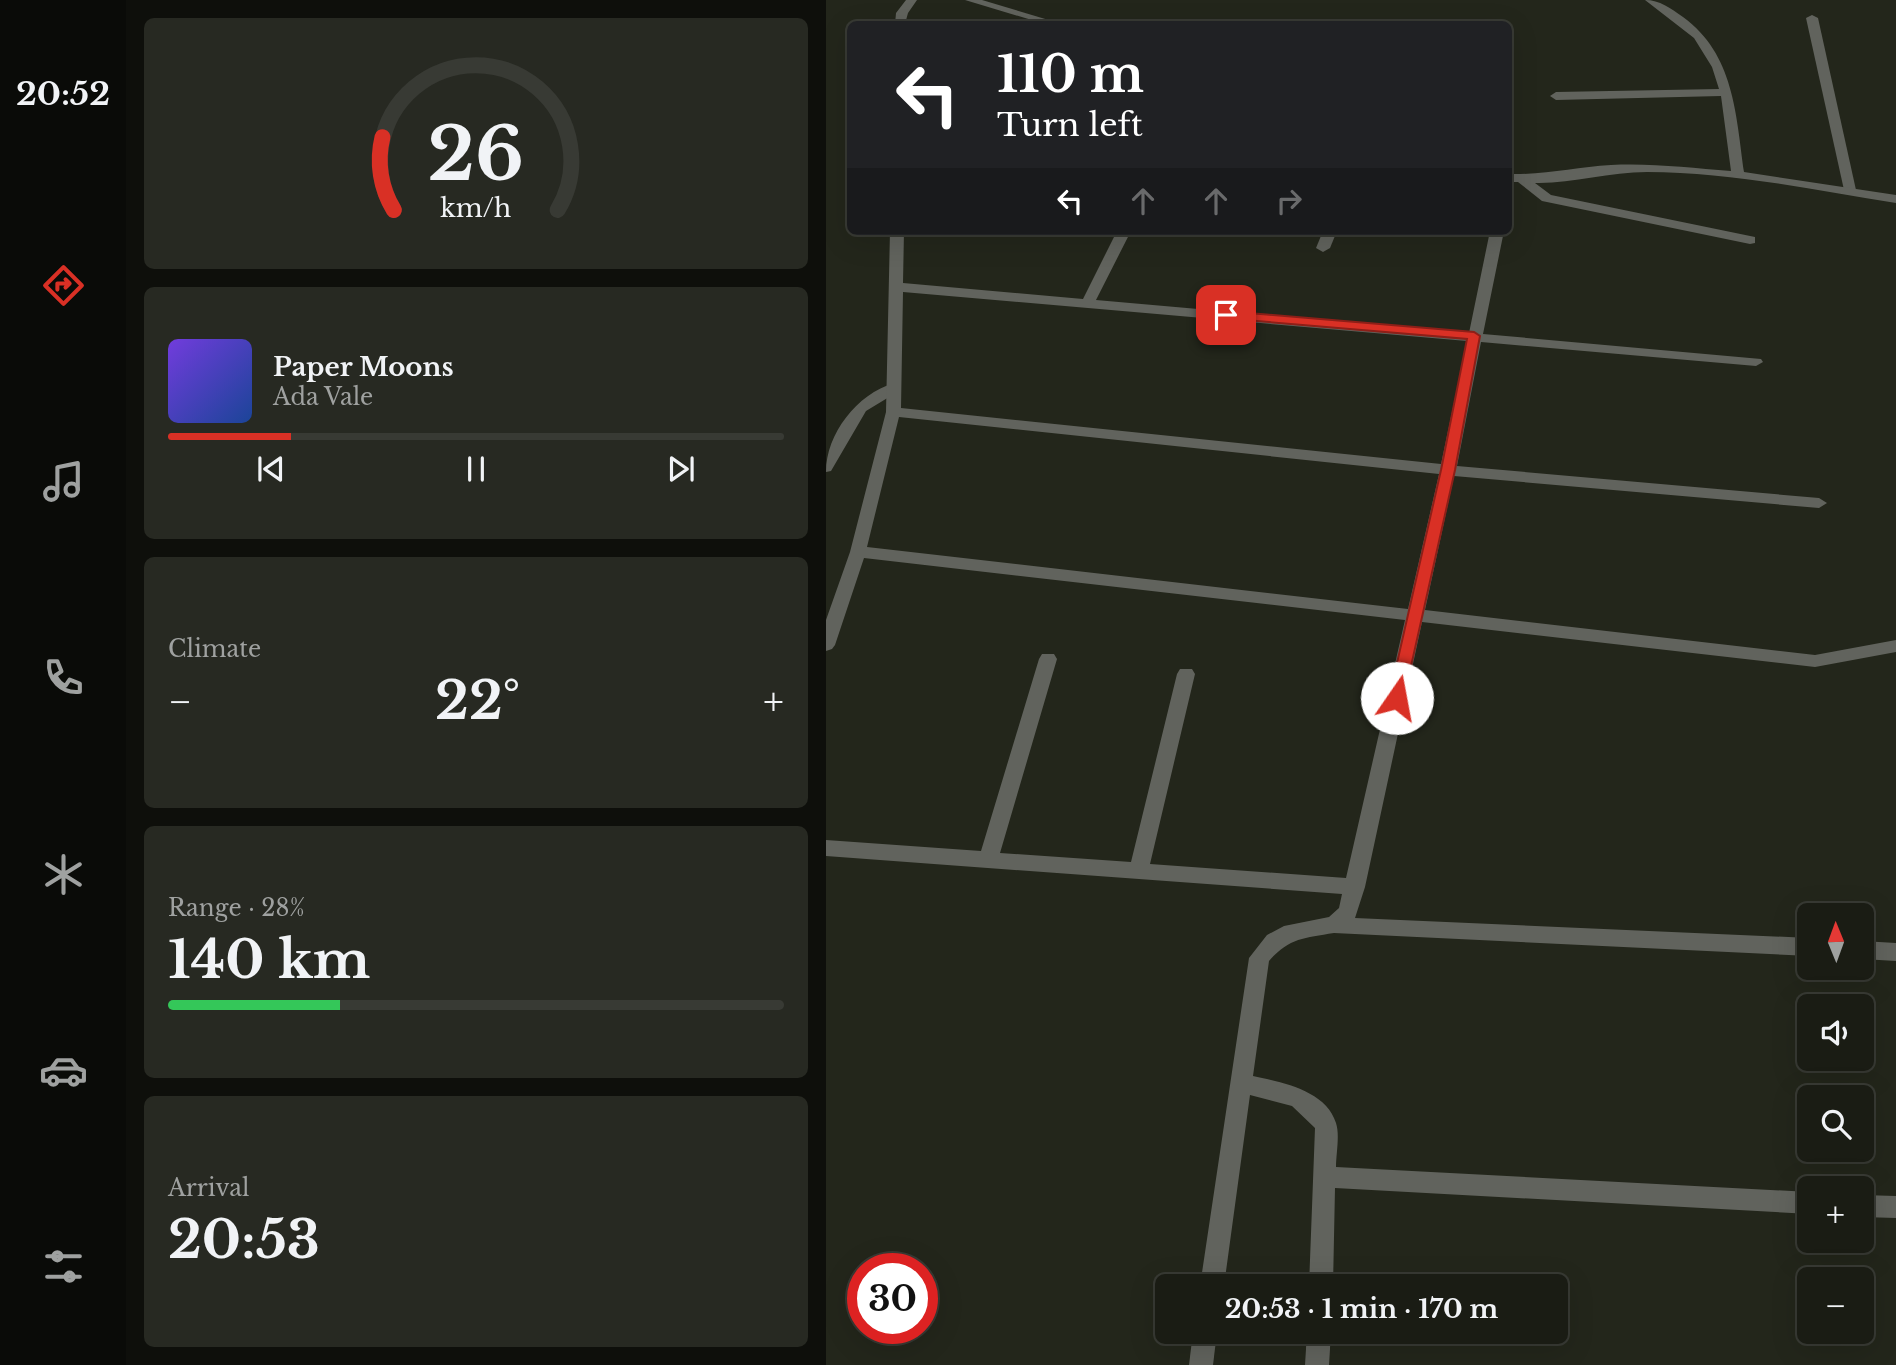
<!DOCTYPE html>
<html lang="en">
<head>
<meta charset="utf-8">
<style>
	body { margin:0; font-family:"Libre Baskerville",serif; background:#272922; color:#f1f3f6; height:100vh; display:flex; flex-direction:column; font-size:26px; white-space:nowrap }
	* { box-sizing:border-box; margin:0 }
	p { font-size:23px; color:#9fa1a0 }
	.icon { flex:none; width:38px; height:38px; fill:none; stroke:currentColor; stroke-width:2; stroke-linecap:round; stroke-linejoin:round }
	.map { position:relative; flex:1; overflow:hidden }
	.side { display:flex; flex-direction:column; gap:18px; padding:18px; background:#0e0f0b; width:700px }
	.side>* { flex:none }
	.hud { position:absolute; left:21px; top:21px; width:665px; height:214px; border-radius:10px; box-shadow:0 7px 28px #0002,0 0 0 2px #383a34; background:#202124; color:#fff; overflow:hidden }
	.needle { width:46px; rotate:359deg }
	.fabs { position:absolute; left:971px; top:903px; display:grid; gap:14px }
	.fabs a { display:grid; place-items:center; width:77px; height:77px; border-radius:10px; background:#1a1c14; box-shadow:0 7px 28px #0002,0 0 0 2px #383a34; font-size:35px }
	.speed { position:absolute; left:21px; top:1253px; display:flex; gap:14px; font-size:35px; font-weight:700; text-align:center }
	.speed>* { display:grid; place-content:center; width:91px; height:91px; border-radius:50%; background:#1a1c14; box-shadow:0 7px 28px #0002,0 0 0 2px #383a34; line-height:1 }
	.speed .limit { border:10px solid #d22; background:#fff; color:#111 }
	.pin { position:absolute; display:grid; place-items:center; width:60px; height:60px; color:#fff; margin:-30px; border-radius:14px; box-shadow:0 4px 10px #0006 }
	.me { position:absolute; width:77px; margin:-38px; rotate:12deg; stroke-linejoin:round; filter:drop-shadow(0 0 5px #0008) }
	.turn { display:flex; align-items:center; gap:24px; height:147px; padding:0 35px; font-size:32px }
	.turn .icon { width:91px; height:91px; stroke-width:2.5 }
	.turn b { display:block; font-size:49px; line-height:60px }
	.lanes { display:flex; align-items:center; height:66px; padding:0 35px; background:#0003; justify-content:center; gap:35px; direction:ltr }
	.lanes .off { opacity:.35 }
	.big { font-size:52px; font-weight:800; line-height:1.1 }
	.side .widget { flex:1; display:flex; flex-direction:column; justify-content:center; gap:10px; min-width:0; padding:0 24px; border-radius:10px; background:#272922 }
	.side .dial { align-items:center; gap:0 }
	.dial svg { height:182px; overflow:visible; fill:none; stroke:#383a34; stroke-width:7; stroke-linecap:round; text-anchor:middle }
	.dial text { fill:#f1f3f6; stroke:none }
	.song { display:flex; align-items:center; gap:21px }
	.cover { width:84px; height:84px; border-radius:10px; background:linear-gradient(135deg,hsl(260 70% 55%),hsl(220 70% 35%)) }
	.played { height:7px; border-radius:4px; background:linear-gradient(90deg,#d93025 20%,#383a34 20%) }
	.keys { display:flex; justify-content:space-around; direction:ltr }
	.heat { display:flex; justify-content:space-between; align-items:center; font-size:38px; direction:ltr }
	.charge { height:10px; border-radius:5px; background:linear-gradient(90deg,#34c759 28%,#383a34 0) }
	.trip { position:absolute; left:329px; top:1274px; width:413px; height:70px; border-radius:10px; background:#1a1c14; box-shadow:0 7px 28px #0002,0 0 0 2px #383a34; font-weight:800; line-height:70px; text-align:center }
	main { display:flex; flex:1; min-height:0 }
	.tabs { display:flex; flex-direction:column; width:126px; justify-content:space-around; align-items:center; background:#0a0b08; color:#9fa1a0 }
	.tabs .icon { width:49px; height:49px }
	.tabs .active { color:#d93025 }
	.tabs b { font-size:32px; color:#f1f3f6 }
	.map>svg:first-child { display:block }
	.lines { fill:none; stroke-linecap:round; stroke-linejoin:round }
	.lane { fill:#61635d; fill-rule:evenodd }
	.street { fill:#61635d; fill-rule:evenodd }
	.route { fill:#d93025; stroke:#8d1f18; stroke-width:2 }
</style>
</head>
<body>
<main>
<nav class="tabs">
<b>20:52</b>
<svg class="icon active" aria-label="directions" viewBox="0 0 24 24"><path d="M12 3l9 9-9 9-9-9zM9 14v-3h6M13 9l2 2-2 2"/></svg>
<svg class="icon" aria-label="music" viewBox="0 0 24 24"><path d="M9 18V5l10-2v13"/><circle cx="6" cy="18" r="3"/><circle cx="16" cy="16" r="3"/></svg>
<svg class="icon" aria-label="phone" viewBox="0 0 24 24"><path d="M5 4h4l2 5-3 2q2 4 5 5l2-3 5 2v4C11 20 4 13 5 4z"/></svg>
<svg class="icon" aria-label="climate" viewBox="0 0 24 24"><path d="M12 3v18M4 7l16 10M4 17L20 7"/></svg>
<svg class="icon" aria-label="car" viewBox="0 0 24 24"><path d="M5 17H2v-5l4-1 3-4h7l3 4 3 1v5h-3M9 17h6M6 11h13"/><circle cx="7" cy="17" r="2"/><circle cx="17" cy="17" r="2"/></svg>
<svg class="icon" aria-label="filters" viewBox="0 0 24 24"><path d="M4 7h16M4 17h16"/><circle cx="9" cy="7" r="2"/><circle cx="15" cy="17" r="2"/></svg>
</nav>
<section class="side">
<div class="widget dial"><svg viewBox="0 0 100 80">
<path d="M14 69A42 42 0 1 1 86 69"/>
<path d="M14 69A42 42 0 0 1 9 37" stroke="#d93025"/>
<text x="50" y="56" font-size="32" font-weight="700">26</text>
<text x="50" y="72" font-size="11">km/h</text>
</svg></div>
<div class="widget">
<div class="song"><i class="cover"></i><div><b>Paper Moons</b><p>Ada Vale</p></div></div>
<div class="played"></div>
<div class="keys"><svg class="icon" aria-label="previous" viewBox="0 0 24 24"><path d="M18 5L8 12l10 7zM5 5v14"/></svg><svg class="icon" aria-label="pause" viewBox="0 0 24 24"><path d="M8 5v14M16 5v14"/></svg><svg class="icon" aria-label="next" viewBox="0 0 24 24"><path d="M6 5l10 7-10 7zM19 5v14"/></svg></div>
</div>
<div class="widget"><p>Climate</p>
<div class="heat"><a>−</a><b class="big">22°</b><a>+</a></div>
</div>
<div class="widget"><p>Range · 28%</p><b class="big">140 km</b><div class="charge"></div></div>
<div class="widget"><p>Arrival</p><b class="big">20:53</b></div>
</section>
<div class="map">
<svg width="1070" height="1365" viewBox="0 0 1070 1365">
	<rect width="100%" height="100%" fill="#23261b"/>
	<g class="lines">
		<g class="lane">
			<polygon points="986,15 992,18 1030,190 1024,194 1018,190 980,18"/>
			<path d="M68,383L75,388L73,391L40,411L5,471L0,472C0,434 31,394 68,383Z"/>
		</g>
		<g class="street">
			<polygon points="80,0 91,0 82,13 79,24 69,24 70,13"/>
			<polygon points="139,0 156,0 236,24 219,24"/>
			<path d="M819,0C834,0 844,8 857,17C908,54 910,114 918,172L1070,195V203C988,190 904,172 821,172C783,172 744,184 709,183L725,195L929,237V243L924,244L716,201L692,182H682V174C719,175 750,167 785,165C826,163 865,168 905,171L895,96L730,100L724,96L730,92L893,89L886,67L868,38Z"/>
			<path d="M64,231H78L77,283L257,299L291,231H305L270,300L643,333L664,231H678L657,334L935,359L937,362L930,366L655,342L631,466L993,498L1001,503L993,508L628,476L599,610L989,655L1070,640V652L989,667L596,622L539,887L529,918L984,938V956L508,933C478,938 463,938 443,961L427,1076C455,1082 500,1090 510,1123C514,1135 510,1154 510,1167L984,1192V1214L509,1188L507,1286H483L489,1128L466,1106L424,1095L398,1286H374L423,958L441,935L458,926L503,917L513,908L516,894L0,856V840L155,851L213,659L216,654H228L231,659L174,853L305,862L351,674L354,669H366L369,674L324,864L520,878L579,620L38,558L9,645L6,649L0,651V620L24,552L60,412ZM77,292L641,341L615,464L75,408ZM73,417L613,474L582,609L41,547Z"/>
			<polygon points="497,231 511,231 504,248 497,252 490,248"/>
			<polygon points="1036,941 1070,943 1070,961 1036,959"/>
			<polygon points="1036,1195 1070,1196 1070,1218 1036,1217"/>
			<polygon points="367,1332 391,1332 387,1365 363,1365"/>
			<polygon points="481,1332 505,1332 503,1365 479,1365"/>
		</g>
	</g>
	<polygon class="route" points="400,311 648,332 654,336 629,470 577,702 565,702 563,698 615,470 641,339 395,318 393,315"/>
</svg>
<div class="fabs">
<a><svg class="needle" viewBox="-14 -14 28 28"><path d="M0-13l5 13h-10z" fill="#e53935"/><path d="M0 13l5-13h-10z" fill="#9fa1a0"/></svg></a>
<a><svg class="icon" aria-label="sound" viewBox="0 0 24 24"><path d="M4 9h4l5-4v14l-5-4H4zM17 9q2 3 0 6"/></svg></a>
<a><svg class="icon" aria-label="search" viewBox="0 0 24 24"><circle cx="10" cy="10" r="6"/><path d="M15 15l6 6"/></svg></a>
<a>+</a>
<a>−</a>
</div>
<div class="speed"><div class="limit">30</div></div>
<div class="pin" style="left:400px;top:315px;background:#d93025"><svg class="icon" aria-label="arrive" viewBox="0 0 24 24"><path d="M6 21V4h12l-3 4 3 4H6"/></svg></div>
<svg class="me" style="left:571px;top:698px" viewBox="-20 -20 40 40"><circle r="19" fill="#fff"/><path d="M0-13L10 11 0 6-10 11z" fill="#d93025"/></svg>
<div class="trip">20:53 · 1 min · 170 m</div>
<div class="hud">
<div class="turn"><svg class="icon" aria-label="left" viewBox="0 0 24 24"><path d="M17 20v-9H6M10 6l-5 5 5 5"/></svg><div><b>110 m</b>Turn left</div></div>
<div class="lanes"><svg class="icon" aria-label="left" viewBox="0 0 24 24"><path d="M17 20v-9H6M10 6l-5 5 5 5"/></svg><svg class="icon off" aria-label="ahead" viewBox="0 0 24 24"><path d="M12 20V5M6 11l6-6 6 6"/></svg><svg class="icon off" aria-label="ahead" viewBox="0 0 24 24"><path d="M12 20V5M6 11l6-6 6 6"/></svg><svg class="icon off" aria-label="right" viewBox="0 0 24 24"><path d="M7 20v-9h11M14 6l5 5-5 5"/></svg></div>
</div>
</div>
</main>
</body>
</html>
